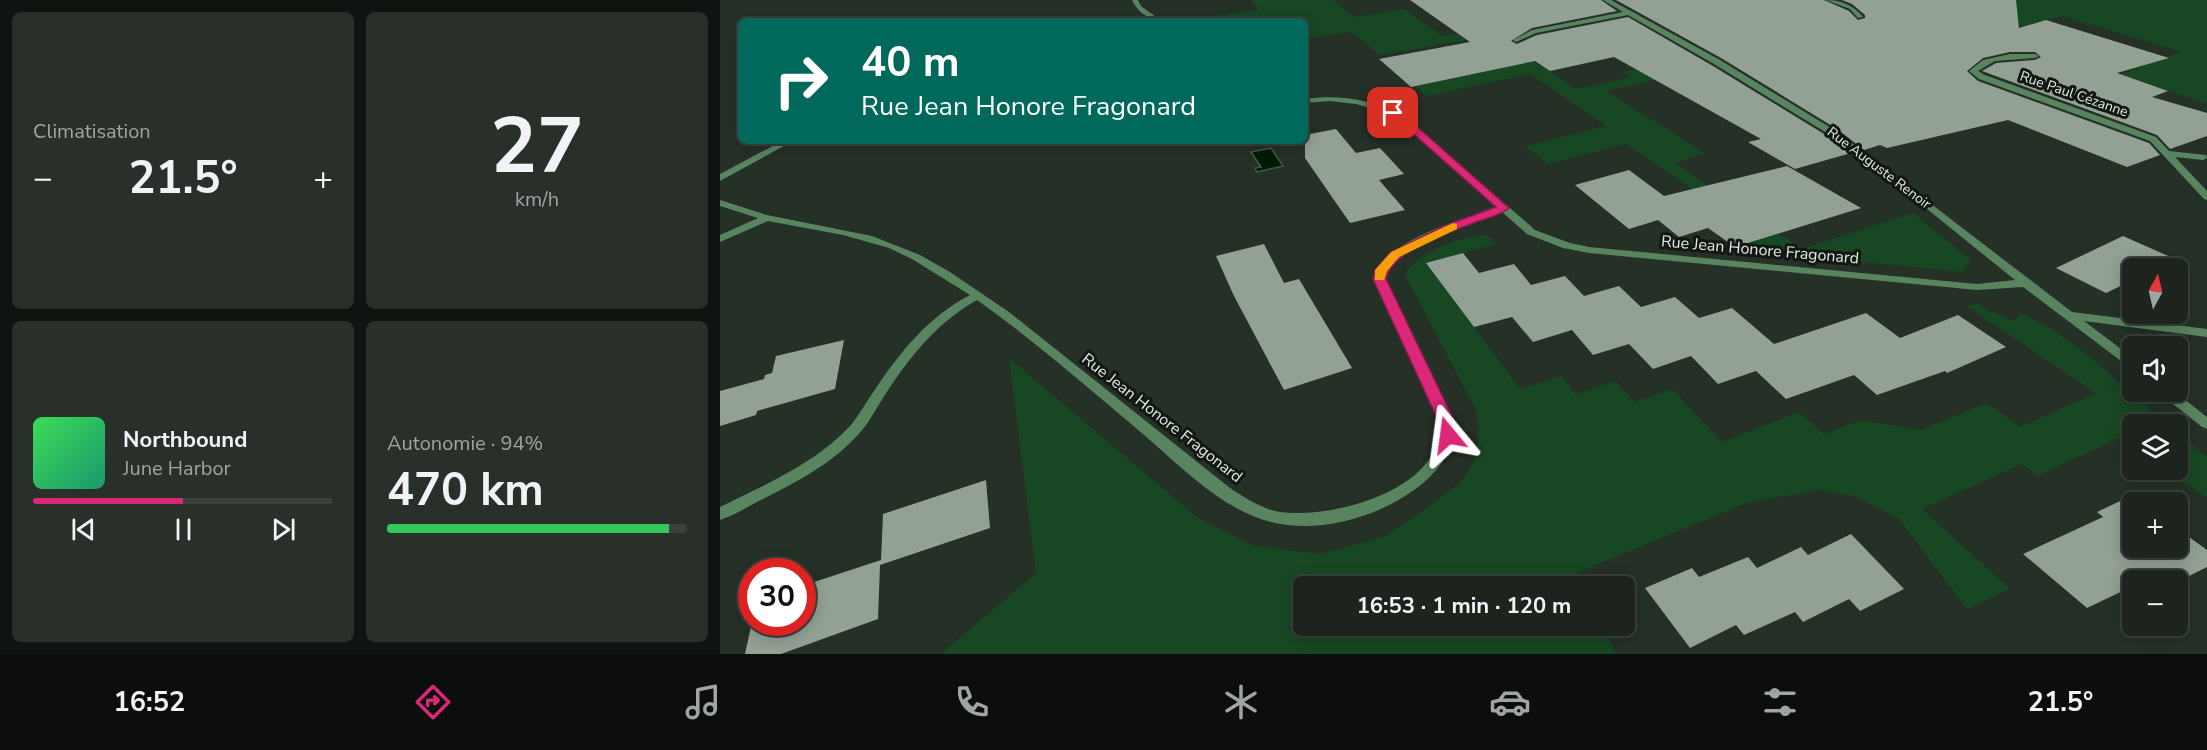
<!DOCTYPE html>
<html lang="fr">
<head>
<meta charset="utf-8">
<style>
	body { margin:0; font-family:"Nunito Sans",sans-serif; background:#29302a; color:#f1f3f6; height:100vh; display:flex; flex-direction:column; font-size:22px; white-space:nowrap }
	* { box-sizing:border-box; margin:0 }
	p { font-size:20px; color:#a0a4a4 }
	.icon { flex:none; width:33px; height:33px; fill:none; stroke:currentColor; stroke-width:2; stroke-linecap:round; stroke-linejoin:round }
	.map { position:relative; flex:1; overflow:hidden }
	.sheet { display:flex; flex-direction:column; gap:12px; padding:12px; background:#0f1410; width:720px }
	.sheet>* { flex:none }
	.guide { position:absolute; left:18px; top:18px; width:570px; height:126px; border-radius:9px; box-shadow:0 3px 15px #0003,0 0 0 2px #3a413b; background:#00695c; color:#fff; overflow:hidden }
	.needle { width:39px; rotate:8deg }
	.buttons { position:absolute; left:1402px; top:258px; display:grid; gap:12px }
	.buttons a { display:grid; place-items:center; width:66px; height:66px; border-radius:9px; background:#1c241d; box-shadow:0 3px 15px #0003,0 0 0 2px #3a413b; font-size:30px }
	.speed { position:absolute; left:18px; top:558px; display:flex; gap:12px; font-size:30px; font-weight:700; text-align:center }
	.speed>* { display:grid; place-content:center; width:78px; height:78px; border-radius:50%; background:#1c241d; box-shadow:0 3px 15px #0003,0 0 0 2px #3a413b; line-height:1 }
	.speed .limit { border:9px solid #d22; background:#fff; color:#111 }
	.pin { position:absolute; display:grid; place-items:center; width:51px; height:51px; color:#fff; margin:-26px; border-radius:12px; box-shadow:0 3px 9px #0006 }
	.me { position:absolute; width:66px; margin:-33px; rotate:344deg; stroke-linejoin:round; filter:drop-shadow(0 0 4px #0008) }
	.turn { display:flex; align-items:center; gap:21px; height:126px; padding:0 24px; font-size:27px }
	.turn .icon { width:78px; height:78px; stroke-width:2.5 }
	.turn b { display:block; font-size:42px; line-height:51px }
	.big { font-size:45px; font-weight:700; line-height:1.1 }
	.sheet .card { flex:1; display:flex; flex-direction:column; justify-content:center; gap:9px; min-width:0; padding:0 21px; border-radius:9px; background:#29302a }
	.sheet .dial { align-items:center; gap:0 }
	.dial b { font-size:78px; line-height:1 }
	.song { display:flex; align-items:center; gap:18px }
	.cover { width:72px; height:72px; border-radius:9px; background:linear-gradient(135deg,hsl(130 70% 55%),hsl(160 70% 35%)) }
	.played { height:6px; border-radius:3px; background:linear-gradient(90deg,#db2777 50%,#3a413b 50%) }
	.keys { display:flex; justify-content:space-around; direction:ltr }
	.heat { display:flex; justify-content:space-between; align-items:center; font-size:33px; direction:ltr }
	.charge { height:9px; border-radius:4px; background:linear-gradient(90deg,#34c759 94%,#3a413b 0) }
	.sheet .tiles { flex:1; display:grid; gap:12px; grid-template-columns:repeat(2,1fr) }
	.trip { position:absolute; left:573px; top:576px; width:342px; height:60px; border-radius:9px; background:#1c241d; box-shadow:0 3px 15px #0003,0 0 0 2px #3a413b; font-weight:700; line-height:60px; text-align:center }
	.tab-bar { display:flex; height:96px; justify-content:space-around; align-items:center; background:#0b0e0c; color:#a0a4a4 }
	.tab-bar .icon { width:42px; height:42px }
	.tab-bar .active { color:#db2777 }
	.tab-bar b { font-size:27px; color:#f1f3f6 }
	main { display:flex; flex:1; min-height:0 }
	.map>svg:first-child { display:block }
	.green { fill:#184723 }
	.water { fill:#001b03; stroke:#445946; stroke-width:1.5 }
	.building { fill:#93a094 }
	.lines { fill:none; stroke-linecap:round; stroke-linejoin:round }
	.minor { fill:#598460; fill-rule:evenodd }
	.route { fill:#db2777; stroke:#8e194d; stroke-width:1.5 }
	.slow { fill:#f59e0b }
	.labels { text-anchor:middle; dominant-baseline:central; stroke-width:6; stroke-linejoin:round; paint-order:stroke }
	.far-street-label { font-size:14px; fill:#e3ebe4; stroke:#121713 }
	.street-label { font-size:16px; fill:#e3ebe4; stroke:#121713 }
</style>
</head>
<body>
<main>
<section class="sheet">
<div class="tiles">
<div class="card"><p>Climatisation</p>
<div class="heat"><a>−</a><b class="big">21.5°</b><a>+</a></div>
</div>
<div class="card dial"><b>27</b><p>km/h</p></div>
<div class="card">
<div class="song"><i class="cover"></i><div><b>Northbound</b><p>June Harbor</p></div></div>
<div class="played"></div>
<div class="keys"><svg class="icon" aria-label="previous" viewBox="0 0 24 24"><path d="M18 5L8 12l10 7zM5 5v14"/></svg><svg class="icon" aria-label="pause" viewBox="0 0 24 24"><path d="M8 5v14M16 5v14"/></svg><svg class="icon" aria-label="next" viewBox="0 0 24 24"><path d="M6 5l10 7-10 7zM19 5v14"/></svg></div>
</div>
<div class="card"><p>Autonomie · 94%</p><b class="big">470 km</b><div class="charge"></div></div>
</div>
</section>
<div class="map">
<svg width="1487" height="654" viewBox="0 0 1487 654">
	<rect width="100%" height="100%" fill="#253027"/>
	<g class="green">
		<polygon points="531,0 613,0 634,17 684,9 722,36 738,34 746,40 660,55 632,32 585,39 585,21 462,21 538,10"/>
		<polygon points="1235,0 1487,0 1487,104 1400,74 1462,52 1342,16 1304,26 1254,10"/>
		<polygon points="808,57 856,89 911,77 903,72 961,60 983,69 886,91 985,153 955,163 1082,249 1193,213 1251,260 1243,272 1092,257 1015,247 1043,238 907,144 828,164 805,146 886,126 811,74 706,96 695,86 797,65"/>
		<path d="M767,235L776,244L707,263L800,389L841,376L856,394L896,381L914,402L952,389L1002,442L1079,412L1104,434L1141,420L1200,430L1267,403L1300,427L1376,393L1245,305L1257,304L1267,310L1295,321L1300,313C1352,334 1404,388 1447,424H1413V448L1399,438L1317,476L1302,464L1202,509L1290,589L1247,609L1179,519L1135,496L1100,490L1029,502L849,576L855,586H584V626H880L897,654H221L316,573L289,358L479,519L535,546L600,554L663,537L702,512L741,482L752,465L758,447L759,428L756,410L685,275C692,254 747,234 767,235Z"/>
		<polygon points="1458,434 1487,456 1487,498 1445,470 1458,470"/>
	</g>
	<polygon class="water" points="551,148 563,166 537,172 535,168 541,167 531,152"/>
	<g class="building">
		<polygon points="690,0 881,0 897,11 812,28 791,41 797,44 817,35 908,17 993,66 1109,137 1131,153 1075,169 1028,142 1041,139 894,57 830,71 815,61 691,87 659,59 750,42"/>
		<polygon points="896,0 1104,0 1129,11 1138,20 1145,18 1145,15 1132,4 1122,0 1296,0 1299,28 1326,20 1449,58 1397,73 1448,91 1432,97 1487,113 1487,136 1450,149 1437,135 1262,71 1276,63 1315,60 1321,57 1315,52 1290,52 1263,58 1247,71 1258,81 1429,143 1440,155 1407,167 1288,120 1167,148 1160,145 1144,150 1117,129 1001,58"/>
		<polygon points="616,129 636,153 660,148 684,174 659,180 685,210 630,223 585,158 585,135"/>
		<polygon points="1067,166 1141,208 1015,247 988,228 959,237 938,220 909,229 855,185 909,170 944,196"/>
		<polygon points="1403,236 1455,259 1436,268 1413,268 1413,280 1386,293 1336,268"/>
		<polygon points="544,244 564,283 579,279 632,368 564,390 514,296 496,256"/>
		<polygon points="743,253 759,273 794,264 811,285 845,276 864,296 899,286 921,307 955,297 979,318 1012,308 1054,344 1146,313 1180,338 1238,315 1286,347 1227,373 1225,371 1157,395 1134,375 1066,399 1036,371 998,384 971,356 933,369 909,344 873,355 852,330 813,342 792,317 754,327 706,263"/>
		<polygon points="124,340 115,389 37,411 36,415 0,426 0,391 44,379 45,375 52,373 56,356"/>
		<polygon points="266,480 270,528 160,565 158,619 61,654 25,654 32,622 82,622 82,586 161,560 163,514"/>
		<polygon points="1413,495 1422,502 1413,502 1413,548 1458,548 1458,529 1487,550 1487,567 1463,579 1450,569 1426,580 1413,580 1413,586 1367,608 1303,554 1383,517 1377,512"/>
		<polygon points="1131,534 1184,589 1140,611 1129,599 1083,622 1075,612 1024,635 1016,625 970,648 925,588 972,568 979,577 1028,557 1037,568 1081,547 1088,555"/>
	</g>
	<g class="lines">
		<g class="minor">
			<path d="M412,0H418L421,6L436,17V19C426,19 416,9 412,0Z"/>
			<path d="M883,0H891L1000,60L1116,131L1352,312L1487,329V337L1364,321L1413,358V368L1409,367L1303,287L1257,290L869,253L843,248L807,234L782,212C754,222 687,242 670,266C667,270 666,274 666,279L732,418C738,448 718,473 694,490C657,517 601,533 555,523C501,511 458,463 417,429C365,385 313,340 257,300C216,323 188,359 163,398C156,409 150,420 143,429C115,463 75,483 37,502C25,508 13,516 0,520V507C46,484 95,464 131,425C140,414 146,402 154,391C180,352 208,317 250,295L192,259L169,248L123,235L48,221L0,242V235L38,218L0,206V200L47,215L152,236L200,255L230,272L289,312L510,488C524,497 539,507 555,511C607,522 732,489 718,418L654,279C661,241 744,219 777,207L680,121L657,110L636,104L610,101L585,103V99C621,94 654,100 686,117L815,230L850,243L869,247L1257,284L1295,280L1186,192L1110,135L994,64L908,15L816,33L796,42L793,40L812,30L903,12Z"/>
			<path d="M1106,0C1121,0 1133,5 1143,17L1138,18L1130,9Z"/>
			<polygon points="1290,54 1315,54 1319,56 1315,58 1275,61 1258,71 1265,75 1436,137 1449,151 1486,155 1487,158 1483,160 1455,157 1487,191 1487,200 1484,199 1430,141 1259,79 1249,71 1263,60"/>
			<polygon points="62,141 73,141 0,181 0,174"/>
			<polygon points="1441,392 1455,392 1487,417 1487,429 1482,427 1442,395"/>
		</g>
	</g>
	<path class="route" d="M673,110L686,117L789,208C781,215 768,218 759,221C733,231 671,250 666,279L733,418L736,435L733,440H722L717,418L653,279L655,270L671,252L724,226L776,207L679,121L669,115V111Z"/>
	<polygon class="slow" points="733,223 737,224 737,229 679,257 667,271 664,280 655,280 655,270 671,252"/>
	<g class="labels">
		<g class="far-street-label">
			<text transform="translate(1354 94) rotate(19)">Rue Paul Cézanne</text>
			<text transform="translate(1159 168) rotate(37)">Rue Auguste Renoir</text>
		</g>
		<g class="street-label">
			<text transform="translate(1040 250) rotate(5)">Rue Jean Honore Fragonard</text>
			<text transform="translate(442 418) rotate(38)">Rue Jean Honore Fragonard</text>
		</g>
	</g>
</svg>
<div class="buttons">
<a><svg class="needle" viewBox="-14 -14 28 28"><path d="M0-13l5 13h-10z" fill="#e53935"/><path d="M0 13l5-13h-10z" fill="#a0a4a4"/></svg></a>
<a><svg class="icon" aria-label="sound" viewBox="0 0 24 24"><path d="M4 9h4l5-4v14l-5-4H4zM17 9q2 3 0 6"/></svg></a>
<a><svg class="icon" aria-label="layers" viewBox="0 0 24 24"><path d="M12 4l9 5-9 5-9-5zM3 14l9 5 9-5"/></svg></a>
<a>+</a>
<a>−</a>
</div>
<div class="speed"><div class="limit">30</div></div>
<div class="pin" style="left:673px;top:113px;background:#d93025"><svg class="icon" aria-label="arrive" viewBox="0 0 24 24"><path d="M6 21V4h12l-3 4 3 4H6"/></svg></div>
<svg class="me" style="left:728px;top:435px" viewBox="-20 -20 40 40"><path d="M0-17L14 15 0 8-14 15z" fill="#db2777" stroke="#fff" stroke-width="4"/></svg>
<div class="trip">16:53 · 1 min · 120 m</div>
<div class="guide">
<div class="turn"><svg class="icon" aria-label="right" viewBox="0 0 24 24"><path d="M7 20v-9h11M14 6l5 5-5 5"/></svg><div><b>40 m</b>Rue Jean Honore Fragonard</div></div>
</div>
</div>
</main>
<nav class="tab-bar">
<b>16:52</b>
<svg class="icon active" aria-label="directions" viewBox="0 0 24 24"><path d="M12 3l9 9-9 9-9-9zM9 14v-3h6M13 9l2 2-2 2"/></svg>
<svg class="icon" aria-label="music" viewBox="0 0 24 24"><path d="M9 18V5l10-2v13"/><circle cx="6" cy="18" r="3"/><circle cx="16" cy="16" r="3"/></svg>
<svg class="icon" aria-label="phone" viewBox="0 0 24 24"><path d="M5 4h4l2 5-3 2q2 4 5 5l2-3 5 2v4C11 20 4 13 5 4z"/></svg>
<svg class="icon" aria-label="climate" viewBox="0 0 24 24"><path d="M12 3v18M4 7l16 10M4 17L20 7"/></svg>
<svg class="icon" aria-label="car" viewBox="0 0 24 24"><path d="M5 17H2v-5l4-1 3-4h7l3 4 3 1v5h-3M9 17h6M6 11h13"/><circle cx="7" cy="17" r="2"/><circle cx="17" cy="17" r="2"/></svg>
<svg class="icon" aria-label="filters" viewBox="0 0 24 24"><path d="M4 7h16M4 17h16"/><circle cx="9" cy="7" r="2"/><circle cx="15" cy="17" r="2"/></svg>
<b>21.5°</b>
</nav>
</body>
</html>
